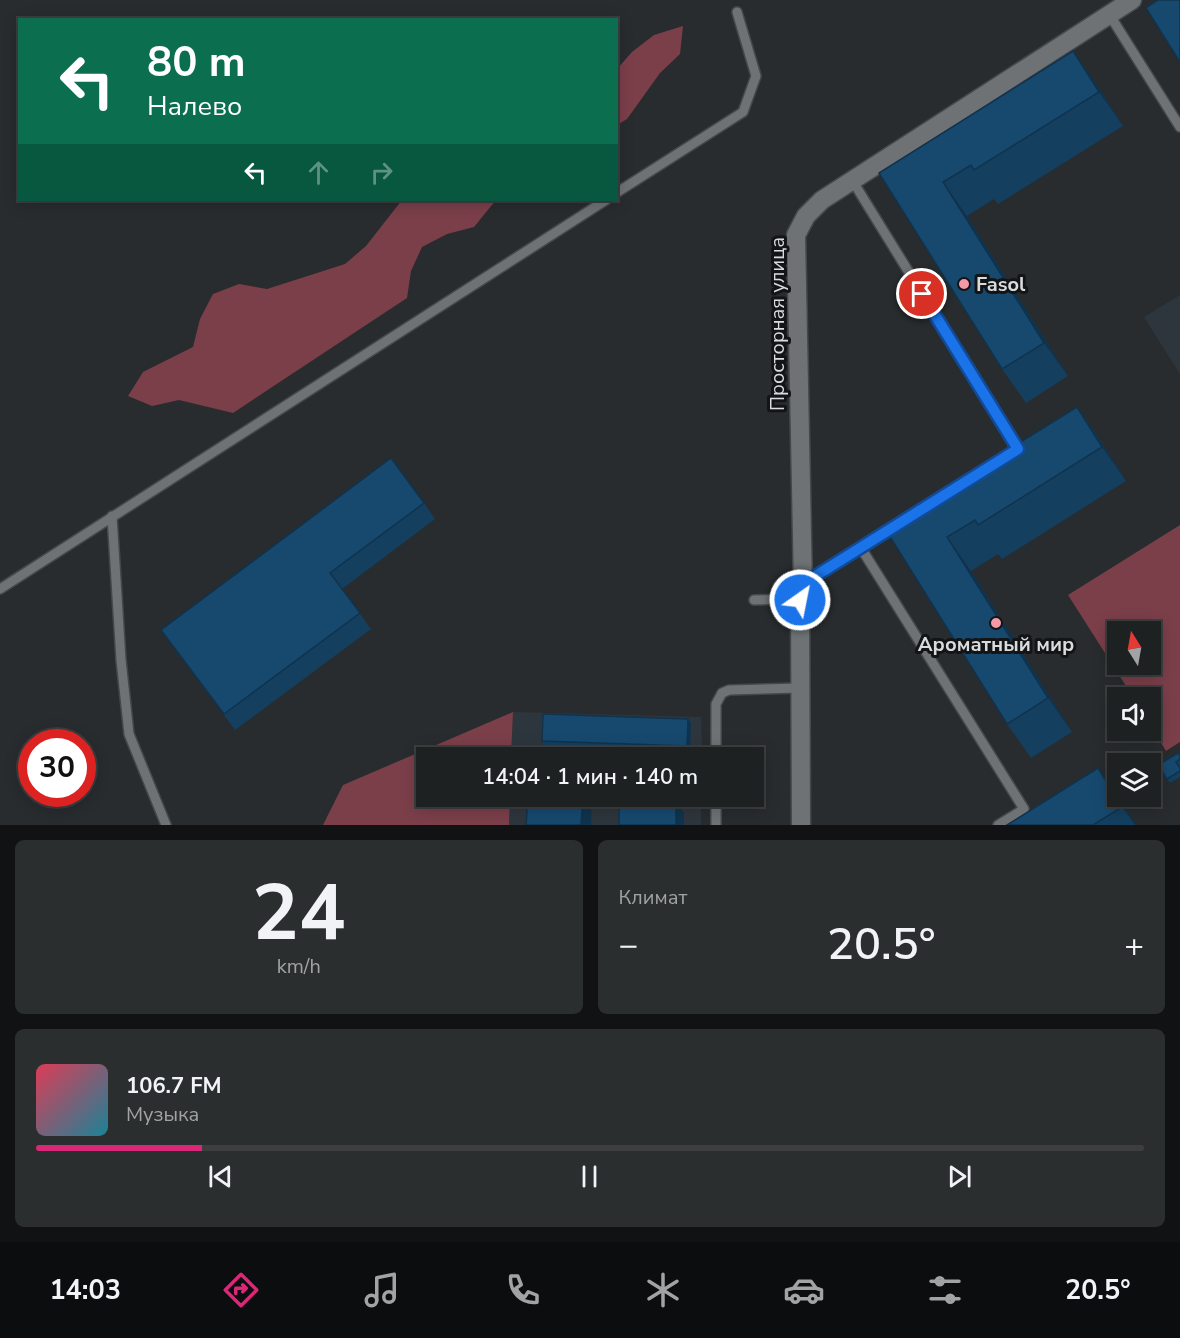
<!DOCTYPE html>
<html lang="ru">
<head>
<meta charset="utf-8">
<style>
	body { margin:0; font-family:"Nunito Sans",sans-serif; background:#2b2e2f; color:#f1f3f6; height:100vh; display:flex; flex-direction:column; font-size:22px; white-space:nowrap }
	* { box-sizing:border-box; margin:0 }
	p { font-size:20px; color:#a1a3a5 }
	.icon { flex:none; width:33px; height:33px; fill:none; stroke:currentColor; stroke-width:2; stroke-linecap:round; stroke-linejoin:round }
	.map { position:relative; height:825px; overflow:hidden }
	.sheet { display:flex; flex-direction:column; gap:15px; padding:15px; background:#101213; flex:1 }
	.sheet>* { flex:none }
	.guide { position:absolute; left:18px; top:18px; width:600px; height:183px; border-radius:0px; box-shadow:0 3px 15px #0003,0 0 0 2px #3c3e40; background:#0b6e4f; color:#fff; overflow:hidden }
	.needle { width:39px; rotate:349deg }
	.buttons { position:absolute; left:1107px; top:621px; display:grid; gap:12px }
	.buttons a { display:grid; place-items:center; width:54px; height:54px; border-radius:0px; background:#1e2122; box-shadow:0 3px 15px #0003,0 0 0 2px #3c3e40; font-size:30px }
	.speed { position:absolute; left:18px; top:729px; display:flex; gap:12px; font-size:30px; font-weight:700; text-align:center }
	.speed>* { display:grid; place-content:center; width:78px; height:78px; border-radius:50%; background:#1e2122; box-shadow:0 3px 15px #0003,0 0 0 2px #3c3e40; line-height:1 }
	.speed .limit { border:9px solid #d22; background:#fff; color:#111 }
	.pin { position:absolute; display:grid; place-items:center; width:51px; height:51px; color:#fff; margin:-26px; border:3px solid #fff; border-radius:50%; box-shadow:0 2px 6px #0007 }
	.me { position:absolute; width:66px; margin:-33px; rotate:33deg; stroke-linejoin:round; filter:drop-shadow(0 0 4px #0008) }
	.turn { display:flex; align-items:center; gap:21px; height:126px; padding:0 30px; font-size:27px }
	.turn .icon { width:78px; height:78px; stroke-width:2.5 }
	.turn b { display:block; font-size:42px; line-height:51px }
	.lanes { display:flex; align-items:center; height:57px; padding:0 30px; background:#0003; justify-content:center; gap:30px; direction:ltr }
	.lanes .off { opacity:.35 }
	.big { font-size:45px; font-weight:600; line-height:1.1 }
	.sheet .card { flex:1; display:flex; flex-direction:column; justify-content:center; gap:9px; min-width:0; padding:0 21px; border-radius:9px; background:#2b2e2f }
	.sheet .dial { align-items:center; gap:0 }
	.dial b { font-size:78px; line-height:1 }
	.song { display:flex; align-items:center; gap:18px }
	.cover { width:72px; height:72px; border-radius:9px; background:linear-gradient(135deg,hsl(350 70% 55%),hsl(190 70% 35%)) }
	.played { height:6px; border-radius:3px; background:linear-gradient(90deg,#db2777 15%,#3c3e40 15%) }
	.keys { display:flex; justify-content:space-around; direction:ltr }
	.heat { display:flex; justify-content:space-between; align-items:center; font-size:33px; direction:ltr }
	.sheet .tiles { flex:1; display:grid; gap:15px; grid-template-columns:1fr 1fr }
	.card:last-child { grid-column:span 2 }
	.trip { position:absolute; left:416px; top:747px; width:348px; height:60px; border-radius:0px; background:#1e2122; box-shadow:0 3px 15px #0003,0 0 0 2px #3c3e40; font-weight:600; line-height:60px; text-align:center }
	.menu { display:flex; height:96px; justify-content:space-around; align-items:center; background:#0c0d0e; color:#a1a3a5 }
	.menu .icon { width:42px; height:42px }
	.menu .active { color:#db2777 }
	.menu b { font-size:27px; color:#f1f3f6 }
	.map>svg:first-child { display:block }
	.built { fill:#2e363d }
	.green { fill:#7b3f4a; fill-rule:evenodd }
	.lines { fill:none; stroke-linecap:round; stroke-linejoin:round }
	.lane-casing { stroke:#45484a; stroke-width:12 }
	.street-casing { stroke:#45484a; stroke-width:21 }
	.lane { stroke:#6e7275; stroke-width:9 }
	.street { stroke:#6e7275; stroke-width:18 }
	.wall { fill:#143f5f }
	.shaded-wall { fill:#10334e }
	.building { fill:#17496f; stroke:#10334e; stroke-width:1.5 }
	.route-casing { stroke:#114b97; stroke-width:15 }
	.route { stroke:#1a73e8; stroke-width:10 }
	.poi-dot { fill:#f39aa8; stroke:#121415; stroke-width:2 }
	.labels { text-anchor:middle; dominant-baseline:central; stroke-width:6; stroke-linejoin:round; paint-order:stroke }
	.poi-label { font-size:20px; font-weight:bold; fill:#d9dbdd; stroke:#121415; text-anchor:start }
	.street-label { font-size:20px; fill:#d9dbdd; stroke:#121415 }
</style>
</head>
<body>
<div class="map">
<svg width="1180" height="825" viewBox="0 0 1180 825">
	<rect width="100%" height="100%" fill="#282c2e"/>
	<g class="built">
		<polygon points="1180,295 1180,374 1144,317"/>
		<polygon points="513,712 701,717 702,749 695,757 511,758"/>
		<polygon points="697,796 701,798 701,825 509,825 510,797"/>
	</g>
	<g class="green">
		<polygon points="683,26 680,54 660,73 627,119 617,125 617,69 632,52 654,35"/>
		<polygon points="402,200 496,200 474,227 447,234 422,247 411,271 407,298 233,413 179,400 152,406 128,396 143,372 193,347 200,319 213,294 239,284 267,289 345,264 366,246"/>
		<path d="M1180,525V742L1166,751L1151,726L1150,698L1133,697L1068,595ZM1118,632H1150V664H1118Z"/>
		<polygon points="513,712 511,757 426,758 426,796 510,797 509,825 323,825 343,785"/>
	</g>
	<g class="lines">
		<defs>
			<g id="lane">
				<polyline points="1109,14 1180,127"/>
				<polyline points="852,180 1018,449 1012,453"/>
				<polyline points="616,193 743,112 756,76 737,12"/>
				<polyline points="112,516 121,660 129,734 166,825"/>
				<polyline points="861,548 1024,809 998,825"/>
				<polyline points="803,586 817,575 896,525"/>
				<polyline points="0,589 606,200"/>
				<polyline points="754,600 800,599"/>
				<polyline points="716,758 716,704 722,693 729,690 800,688"/>
				<polyline points="716,825 716,796"/>
			</g>
			<polyline id="street" points="801,825 800,599 803,586 796,235 806,216 822,200 1132,0"/>
		</defs>
		<use href="#lane" class="lane-casing"/>
		<use href="#street" class="street-casing"/>
		<use href="#lane" class="lane"/>
		<use href="#street" class="street"/>
	</g>
	<g class="wall">
		<polygon points="1097,85 1123,126 998,204 994,199 967,216 1068,376 1026,403 1002,369 879,173"/>
		<polygon points="1077,407 1101,441 1126,481 1002,559 998,554 971,571 1072,732 1031,758 1007,724 884,527"/>
		<polygon points="424,503 435,519 342,589 371,629 235,730 161,630"/>
		<polygon points="688,719 691,723 690,751 545,746 542,741"/>
		<polygon points="1180,755 1180,765 1179,766 1180,768 1180,777 1170,783 1158,765"/>
		<polygon points="1098,768 1136,825 1007,825"/>
	</g>
	<g class="shaded-wall">
		<polygon points="1073,51 1097,85 1123,126 1099,92"/>
		<polygon points="943,182 967,216 1068,376 1044,343"/>
		<polygon points="1077,407 1101,441 1126,481 1102,447"/>
		<polygon points="947,537 971,571 1072,732 1048,698"/>
		<polygon points="688,719 691,723 690,751 687,746"/>
		<polygon points="1098,768 1122,802 1136,825 1135,825 1122,807"/>
		<polygon points="583,796 592,796 591,825 581,825"/>
		<polygon points="676,801 684,813 684,825 676,825"/>
	</g>
	<g class="building">
		<polygon points="1158,0 1180,0 1180,62 1146,8"/>
		<polygon points="1073,51 1099,92 974,170 971,165 943,182 1044,343 1002,369 879,173"/>
		<polygon points="1077,407 1102,447 978,525 975,520 947,537 1048,698 1007,724 884,527"/>
		<polygon points="391,458 424,503 330,573 360,613 224,714 161,630"/>
		<polygon points="543,714 688,719 687,746 542,741"/>
		<polygon points="1178,753 1180,756 1180,759 1176,762 1180,768 1180,771 1167,779 1158,765"/>
		<polygon points="1098,768 1122,807 1093,825 1007,825"/>
		<polygon points="528,796 583,796 581,825 526,825"/>
		<polygon points="676,801 676,825 619,825 619,802"/>
	</g>
	<g class="lines">
		<defs>
			<polyline id="route" points="800,600 803,586 817,575 1018,449 922,294"/>
		</defs>
		<use href="#route" class="route-casing"/>
		<use href="#route" class="route"/>
	</g>
	<g class="poi-dot">
		<circle cx="964" cy="284" r="6"/>
		<circle cx="996" cy="623" r="6"/>
	</g>
	<g class="labels">
		<g class="poi-label">
			<text x="976" y="284">Fasol</text>
			<text x="996" y="644" text-anchor="middle">Ароматный мир</text>
		</g>
		<g class="street-label">
			<text transform="translate(777 324) rotate(-90)">Просторная улица</text>
		</g>
	</g>
</svg>
<div class="buttons">
<a><svg class="needle" viewBox="-14 -14 28 28"><path d="M0-13l5 13h-10z" fill="#e53935"/><path d="M0 13l5-13h-10z" fill="#a1a3a5"/></svg></a>
<a><svg class="icon" aria-label="sound" viewBox="0 0 24 24"><path d="M4 9h4l5-4v14l-5-4H4zM17 9q2 3 0 6"/></svg></a>
<a><svg class="icon" aria-label="layers" viewBox="0 0 24 24"><path d="M12 4l9 5-9 5-9-5zM3 14l9 5 9-5"/></svg></a>
</div>
<div class="speed"><div class="limit">30</div></div>
<div class="pin" style="left:922px;top:294px;background:#d93025"><svg class="icon" aria-label="arrive" viewBox="0 0 24 24"><path d="M6 21V4h12l-3 4 3 4H6"/></svg></div>
<svg class="me" style="left:800px;top:600px" viewBox="-20 -20 40 40"><circle r="17" fill="#1a73e8" stroke="#fff" stroke-width="3"/><path d="M0-11L8 9 0 5-8 9z" fill="#fff"/></svg>
<div class="trip">14:04 · 1 мин · 140 m</div>
<div class="guide">
<div class="turn"><svg class="icon" aria-label="left" viewBox="0 0 24 24"><path d="M17 20v-9H6M10 6l-5 5 5 5"/></svg><div><b>80 m</b>Налево</div></div>
<div class="lanes"><svg class="icon" aria-label="left" viewBox="0 0 24 24"><path d="M17 20v-9H6M10 6l-5 5 5 5"/></svg><svg class="icon off" aria-label="ahead" viewBox="0 0 24 24"><path d="M12 20V5M6 11l6-6 6 6"/></svg><svg class="icon off" aria-label="right" viewBox="0 0 24 24"><path d="M7 20v-9h11M14 6l5 5-5 5"/></svg></div>
</div>
</div>
<section class="sheet">
<div class="tiles">
<div class="card dial"><b>24</b><p>km/h</p></div>
<div class="card"><p>Климат</p>
<div class="heat"><a>−</a><b class="big">20.5°</b><a>+</a></div>
</div>
<div class="card">
<div class="song"><i class="cover"></i><div><b>106.7 FM</b><p>Музыка</p></div></div>
<div class="played"></div>
<div class="keys"><svg class="icon" aria-label="previous" viewBox="0 0 24 24"><path d="M18 5L8 12l10 7zM5 5v14"/></svg><svg class="icon" aria-label="pause" viewBox="0 0 24 24"><path d="M8 5v14M16 5v14"/></svg><svg class="icon" aria-label="next" viewBox="0 0 24 24"><path d="M6 5l10 7-10 7zM19 5v14"/></svg></div>
</div>
</div>
</section>
<nav class="menu">
<b>14:03</b>
<svg class="icon active" aria-label="directions" viewBox="0 0 24 24"><path d="M12 3l9 9-9 9-9-9zM9 14v-3h6M13 9l2 2-2 2"/></svg>
<svg class="icon" aria-label="music" viewBox="0 0 24 24"><path d="M9 18V5l10-2v13"/><circle cx="6" cy="18" r="3"/><circle cx="16" cy="16" r="3"/></svg>
<svg class="icon" aria-label="phone" viewBox="0 0 24 24"><path d="M5 4h4l2 5-3 2q2 4 5 5l2-3 5 2v4C11 20 4 13 5 4z"/></svg>
<svg class="icon" aria-label="climate" viewBox="0 0 24 24"><path d="M12 3v18M4 7l16 10M4 17L20 7"/></svg>
<svg class="icon" aria-label="car" viewBox="0 0 24 24"><path d="M5 17H2v-5l4-1 3-4h7l3 4 3 1v5h-3M9 17h6M6 11h13"/><circle cx="7" cy="17" r="2"/><circle cx="17" cy="17" r="2"/></svg>
<svg class="icon" aria-label="filters" viewBox="0 0 24 24"><path d="M4 7h16M4 17h16"/><circle cx="9" cy="7" r="2"/><circle cx="15" cy="17" r="2"/></svg>
<b>20.5°</b>
</nav>
</body>
</html>
